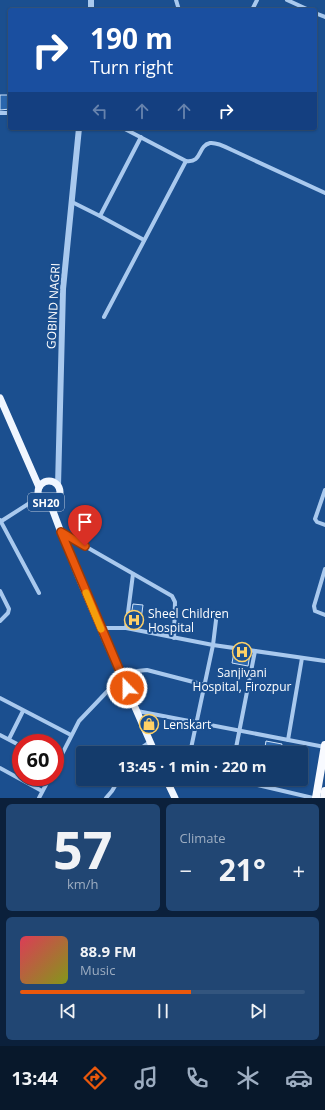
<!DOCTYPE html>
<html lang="en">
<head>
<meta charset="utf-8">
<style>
	body { margin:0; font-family:"Open Sans",sans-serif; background:#214673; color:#f1f3f6; height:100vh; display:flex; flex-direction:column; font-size:15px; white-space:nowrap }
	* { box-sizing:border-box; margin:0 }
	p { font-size:13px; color:#9dadc1 }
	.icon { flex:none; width:22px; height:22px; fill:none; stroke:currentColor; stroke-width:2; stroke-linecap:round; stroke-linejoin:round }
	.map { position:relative; height:798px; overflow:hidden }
	.panel { display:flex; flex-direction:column; gap:6px; padding:6px; background:#0b203b; flex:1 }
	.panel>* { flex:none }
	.guide { position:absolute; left:8px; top:8px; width:309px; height:122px; border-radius:4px; box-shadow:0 1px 3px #0004,0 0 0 1px #33557e; background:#1a4fa0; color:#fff; overflow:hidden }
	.speed { position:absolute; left:12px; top:734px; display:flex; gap:8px; font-size:20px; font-weight:700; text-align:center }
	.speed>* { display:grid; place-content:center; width:52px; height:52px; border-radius:50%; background:#143b6b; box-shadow:0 1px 3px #0004,0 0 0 1px #33557e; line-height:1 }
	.speed .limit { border:6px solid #d22; background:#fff; color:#111 }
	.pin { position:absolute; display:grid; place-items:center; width:34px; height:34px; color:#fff; margin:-41px -17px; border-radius:50% 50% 50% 0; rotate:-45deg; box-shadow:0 0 4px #0007 }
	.pin .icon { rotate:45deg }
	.me { position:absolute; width:44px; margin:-22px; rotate:338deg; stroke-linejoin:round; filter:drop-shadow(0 0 3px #0008) }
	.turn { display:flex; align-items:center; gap:14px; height:84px; padding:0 16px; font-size:18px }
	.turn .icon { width:52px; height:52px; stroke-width:2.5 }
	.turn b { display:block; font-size:28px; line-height:34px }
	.lanes { display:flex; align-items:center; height:38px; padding:0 16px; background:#0003; justify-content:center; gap:20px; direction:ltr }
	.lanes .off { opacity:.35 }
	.big { font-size:30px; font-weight:700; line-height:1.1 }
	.panel .widget { flex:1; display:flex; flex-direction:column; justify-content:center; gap:6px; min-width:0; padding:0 14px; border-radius:6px; background:#214673 }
	.panel .dial { align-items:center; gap:0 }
	.dial b { font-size:52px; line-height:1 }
	.song { display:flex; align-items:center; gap:12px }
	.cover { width:48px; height:48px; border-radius:6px; background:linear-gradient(135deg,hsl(350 70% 55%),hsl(70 70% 35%)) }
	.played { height:4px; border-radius:2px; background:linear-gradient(90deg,#ea580c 60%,#33557e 60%) }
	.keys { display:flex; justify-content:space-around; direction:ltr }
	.heat { display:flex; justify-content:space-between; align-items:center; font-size:22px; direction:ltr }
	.panel .tiles { flex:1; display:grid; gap:6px; grid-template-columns:1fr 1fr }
	.widget:last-child { grid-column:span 2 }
	.trip { position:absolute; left:76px; top:746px; width:232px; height:40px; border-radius:4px; background:#143b6b; box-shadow:0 1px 3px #0004,0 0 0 1px #33557e; font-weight:700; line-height:40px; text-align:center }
	.tabs { display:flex; height:64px; justify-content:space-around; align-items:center; background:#08182b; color:#9dadc1 }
	.tabs .icon { width:28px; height:28px }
	.tabs .on { color:#ea580c }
	.tabs b { font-size:18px; color:#f1f3f6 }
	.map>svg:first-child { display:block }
	.building { fill:#2a66ad; stroke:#cfe3fa }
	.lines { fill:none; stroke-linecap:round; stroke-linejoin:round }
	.minor { stroke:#a9c9ee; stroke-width:4 }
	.tertiary { stroke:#a9c9ee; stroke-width:6 }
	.primary { stroke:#f0f6ff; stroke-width:7 }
	.trunk { stroke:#f8faff; stroke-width:8 }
	.route-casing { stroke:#983908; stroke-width:10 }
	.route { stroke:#ea580c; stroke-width:7 }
	.slow { stroke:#f59e0b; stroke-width:7 }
	.labels { text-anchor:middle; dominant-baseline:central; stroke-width:4; stroke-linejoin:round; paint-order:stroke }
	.shield { fill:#1b4f8f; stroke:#bbcadd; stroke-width:1 }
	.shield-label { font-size:11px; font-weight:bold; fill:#fff }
	.street-label { font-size:12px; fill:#fff; stroke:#1b4f8f }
	.poi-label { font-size:12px; fill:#fff; stroke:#1b4f8f; text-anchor:start }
</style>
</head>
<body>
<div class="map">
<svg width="325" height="798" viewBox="0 0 325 798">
	<rect width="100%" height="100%" fill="#1b4f8f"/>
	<g class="building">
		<polygon points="0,95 10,95 10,109 0,110"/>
		<polygon points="133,604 143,605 140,627 135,626 136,623 130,623"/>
		<polygon points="234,652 250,654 248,666 232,663"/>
		<polygon points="266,741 282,744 280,753 264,753"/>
	</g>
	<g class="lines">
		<g class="minor">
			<polyline points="176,0 179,10"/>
			<polyline points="287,0 309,10"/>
			<polyline points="252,10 257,0"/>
			<polyline points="315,13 325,17"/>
			<polyline points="0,113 10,113"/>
			<path d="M123,128L186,161C203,163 197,146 210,143C217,142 226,147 232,150L325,193"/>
			<polyline points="72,202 100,216 144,240"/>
			<polyline points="100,216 141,137"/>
			<polyline points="104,317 186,161"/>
			<polyline points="325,490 315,519 317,522 325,525"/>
			<polyline points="0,520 39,593"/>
			<polyline points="0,522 39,497"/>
			<polyline points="62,533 172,596 175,602 174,638"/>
			<polyline points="325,569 314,606 315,611 325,615"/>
			<polyline points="0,591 9,609 8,613 0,621"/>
			<polyline points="101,628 126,628 213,645 325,661"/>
			<polyline points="126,628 133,574"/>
			<polyline points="0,698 71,735"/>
			<polyline points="137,711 325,747"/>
			<polyline points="0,735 21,746"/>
			<polyline points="9,739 23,711"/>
			<polyline points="288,740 302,658"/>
			<polyline points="134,753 150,742"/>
			<polyline points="190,753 213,645 217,612"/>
			<polyline points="235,753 255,651"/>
			<polyline points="0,768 42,791"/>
			<polyline points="55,768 79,721 121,677 137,671 147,670 205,685"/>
			<polyline points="216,779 225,781 229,779"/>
			<polyline points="249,783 313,798"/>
			<polyline points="39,798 50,777"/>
			<polyline points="106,798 112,791 119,779"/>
		</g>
		<g class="tertiary">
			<polyline points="91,10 91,0"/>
			<polyline points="58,486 63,289 79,128"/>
		</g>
		<g class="primary">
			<polyline points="0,398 39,487"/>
			<circle cx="49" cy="492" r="11"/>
			<path d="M50,503C81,588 119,670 155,753"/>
			<polyline points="166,779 175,798"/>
		</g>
		<g class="trunk">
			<polyline points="316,798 325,745"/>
			<polyline points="324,798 325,791"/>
		</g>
	</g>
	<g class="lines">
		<defs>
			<polyline id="route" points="85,546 61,532 127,688"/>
		</defs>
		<use href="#route" class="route-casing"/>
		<use href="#route" class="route"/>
		<polyline class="slow" points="86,593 101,629"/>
	</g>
	<defs>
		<symbol id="hospital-ring" viewBox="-11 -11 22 22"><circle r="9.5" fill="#1b4f8f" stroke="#ffd166" stroke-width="1.5"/><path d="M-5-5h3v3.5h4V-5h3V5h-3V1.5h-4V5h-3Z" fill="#ffd166"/></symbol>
		<symbol id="shop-ring" viewBox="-11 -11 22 22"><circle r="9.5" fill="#1b4f8f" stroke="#ffd166" stroke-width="1.5"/><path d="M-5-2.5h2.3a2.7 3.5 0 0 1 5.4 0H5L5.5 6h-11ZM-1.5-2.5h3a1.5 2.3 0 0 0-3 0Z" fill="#ffd166"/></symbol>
	</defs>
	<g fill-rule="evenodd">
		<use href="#hospital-ring" x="123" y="609" width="22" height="22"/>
		<use href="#hospital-ring" x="231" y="641" width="22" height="22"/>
		<use href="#shop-ring" x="138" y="713" width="22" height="22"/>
	</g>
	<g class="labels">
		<rect class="shield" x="28" y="493" width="36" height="18" rx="3"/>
		<g class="shield-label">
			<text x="46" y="502">SH20</text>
		</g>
		<g class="street-label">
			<text transform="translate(53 306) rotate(-87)">GOBIND NAGRI</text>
		</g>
		<g class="poi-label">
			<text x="148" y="613">Sheel Children<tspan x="148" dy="14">Hospital</tspan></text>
			<text x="242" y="672" text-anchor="middle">Sanjivani<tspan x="242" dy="14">Hospital, Firozpur</tspan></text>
			<text x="163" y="724">Lenskart</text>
		</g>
	</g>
</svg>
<div class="speed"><div class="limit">60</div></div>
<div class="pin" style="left:85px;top:546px;background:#d93025"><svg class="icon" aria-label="arrive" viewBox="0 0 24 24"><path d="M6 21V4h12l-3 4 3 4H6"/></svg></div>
<svg class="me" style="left:127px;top:688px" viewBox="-20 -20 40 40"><circle r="17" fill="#ea580c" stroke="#fff" stroke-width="3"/><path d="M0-11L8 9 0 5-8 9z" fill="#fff"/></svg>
<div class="trip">13:45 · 1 min · 220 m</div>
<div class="guide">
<div class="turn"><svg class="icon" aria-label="right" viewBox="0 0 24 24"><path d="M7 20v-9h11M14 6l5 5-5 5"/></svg><div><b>190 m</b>Turn right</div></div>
<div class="lanes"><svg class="icon off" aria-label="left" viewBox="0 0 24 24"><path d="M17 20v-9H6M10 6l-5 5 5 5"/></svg><svg class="icon off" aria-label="ahead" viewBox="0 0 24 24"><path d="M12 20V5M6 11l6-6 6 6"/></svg><svg class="icon off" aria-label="ahead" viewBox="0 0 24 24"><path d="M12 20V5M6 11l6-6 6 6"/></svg><svg class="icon" aria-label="right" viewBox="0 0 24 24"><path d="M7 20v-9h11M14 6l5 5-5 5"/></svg></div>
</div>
</div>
<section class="panel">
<div class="tiles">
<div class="widget dial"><b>57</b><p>km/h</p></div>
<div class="widget"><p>Climate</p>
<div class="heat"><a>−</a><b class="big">21°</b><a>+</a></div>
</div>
<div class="widget">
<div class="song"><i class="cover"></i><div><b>88.9 FM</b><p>Music</p></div></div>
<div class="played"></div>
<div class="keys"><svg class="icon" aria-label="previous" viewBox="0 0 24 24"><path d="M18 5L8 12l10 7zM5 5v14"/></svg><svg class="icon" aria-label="pause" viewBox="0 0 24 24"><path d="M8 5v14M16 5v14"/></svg><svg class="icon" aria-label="next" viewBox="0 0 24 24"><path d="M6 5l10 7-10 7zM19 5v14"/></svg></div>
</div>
</div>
</section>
<nav class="tabs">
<b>13:44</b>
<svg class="icon on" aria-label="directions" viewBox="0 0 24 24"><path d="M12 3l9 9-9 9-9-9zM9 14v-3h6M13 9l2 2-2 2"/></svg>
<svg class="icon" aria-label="music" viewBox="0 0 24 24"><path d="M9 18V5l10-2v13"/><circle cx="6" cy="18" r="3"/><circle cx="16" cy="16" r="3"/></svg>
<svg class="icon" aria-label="phone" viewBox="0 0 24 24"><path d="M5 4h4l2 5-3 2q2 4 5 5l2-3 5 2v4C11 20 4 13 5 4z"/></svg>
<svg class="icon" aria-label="climate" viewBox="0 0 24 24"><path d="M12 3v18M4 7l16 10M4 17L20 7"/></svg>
<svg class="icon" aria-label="car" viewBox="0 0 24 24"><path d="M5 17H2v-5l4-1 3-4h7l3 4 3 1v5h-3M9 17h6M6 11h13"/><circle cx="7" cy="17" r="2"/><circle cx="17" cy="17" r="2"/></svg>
</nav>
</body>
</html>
